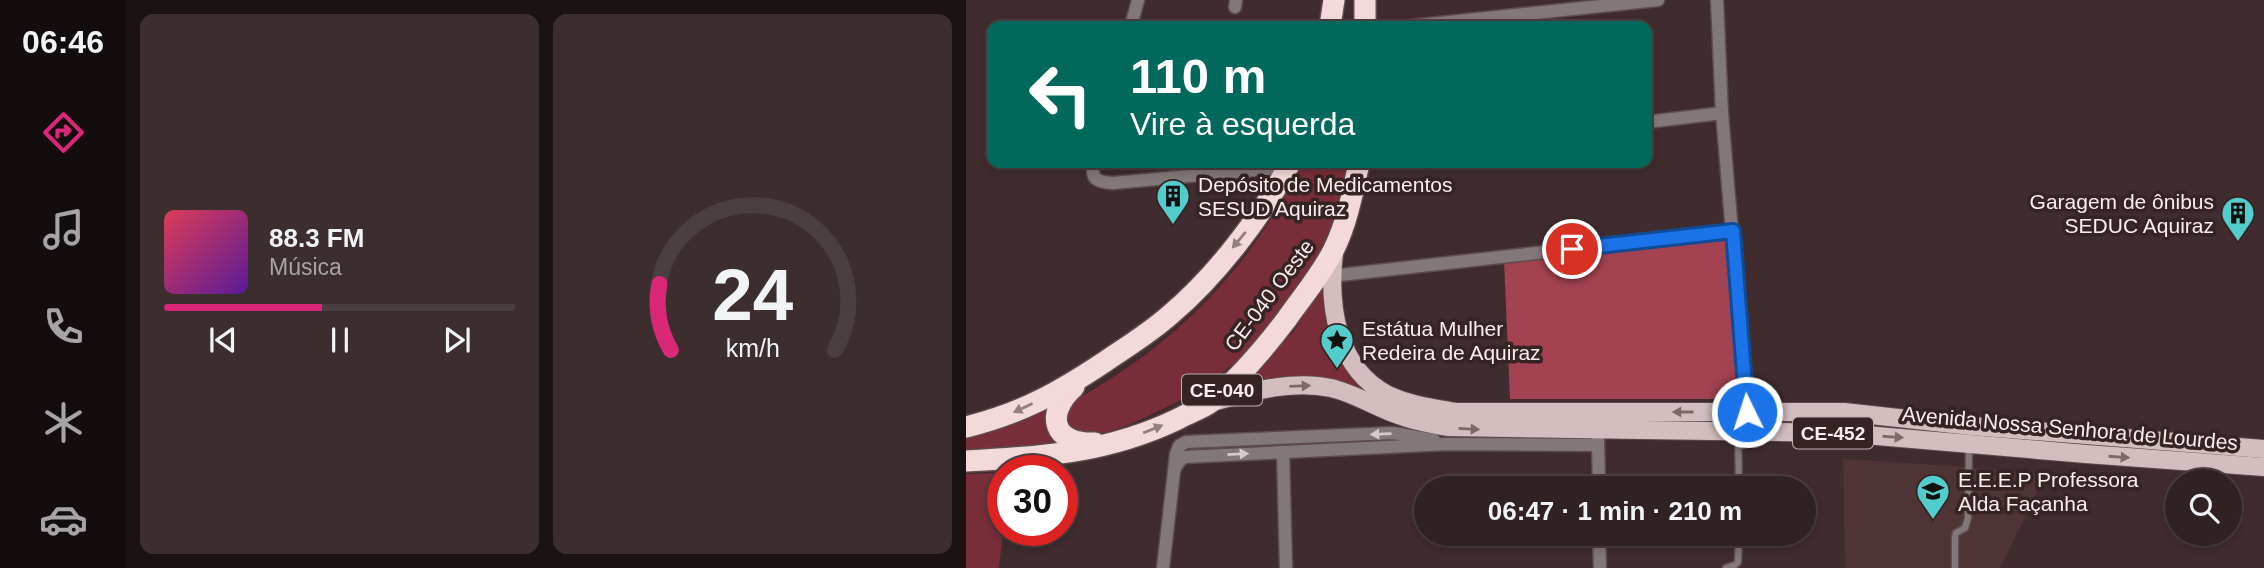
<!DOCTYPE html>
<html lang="pt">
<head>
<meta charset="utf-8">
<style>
	body { margin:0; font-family:Helvetica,sans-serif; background:#3c2e2f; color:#f1f3f6; height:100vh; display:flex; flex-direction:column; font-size:26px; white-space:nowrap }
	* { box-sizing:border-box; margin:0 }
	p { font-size:23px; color:#a8a3a5 }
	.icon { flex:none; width:38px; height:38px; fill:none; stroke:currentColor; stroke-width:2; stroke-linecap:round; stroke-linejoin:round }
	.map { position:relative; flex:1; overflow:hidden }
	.side { display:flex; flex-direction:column; gap:14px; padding:14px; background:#1a1213; width:840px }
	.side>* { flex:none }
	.guide { position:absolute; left:21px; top:21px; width:665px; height:147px; border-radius:14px; box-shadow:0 4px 10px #0003,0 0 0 2px #4b3e40; background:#00695c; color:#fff; overflow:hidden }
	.controls { position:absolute; left:1199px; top:469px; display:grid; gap:14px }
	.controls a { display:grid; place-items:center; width:77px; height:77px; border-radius:50%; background:#302122; box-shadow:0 4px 10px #0003,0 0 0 2px #4b3e40; font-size:35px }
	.speed { position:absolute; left:21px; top:455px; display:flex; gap:14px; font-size:35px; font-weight:700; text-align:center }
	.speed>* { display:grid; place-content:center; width:91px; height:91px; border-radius:50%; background:#302122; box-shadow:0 4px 10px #0003,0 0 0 2px #4b3e40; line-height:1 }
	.speed .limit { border:10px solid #d22; background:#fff; color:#111 }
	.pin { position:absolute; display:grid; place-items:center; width:60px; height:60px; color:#fff; margin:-30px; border:4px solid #fff; border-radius:50%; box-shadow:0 2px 7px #0007 }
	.me { position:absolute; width:77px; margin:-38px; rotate:356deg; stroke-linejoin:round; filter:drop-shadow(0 0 5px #0008) }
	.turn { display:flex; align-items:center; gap:24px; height:147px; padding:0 28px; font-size:32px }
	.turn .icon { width:91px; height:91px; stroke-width:2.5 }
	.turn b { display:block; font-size:49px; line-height:60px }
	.side .widget { flex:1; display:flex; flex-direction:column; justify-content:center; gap:10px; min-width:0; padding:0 24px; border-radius:14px; background:#3c2e2f }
	.side .dial { align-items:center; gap:0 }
	.dial svg { height:182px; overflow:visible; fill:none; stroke:#4b3e40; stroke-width:7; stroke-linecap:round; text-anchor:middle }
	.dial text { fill:#f1f3f6; stroke:none }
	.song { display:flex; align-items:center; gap:21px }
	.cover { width:84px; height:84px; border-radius:10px; background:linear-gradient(135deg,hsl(350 70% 55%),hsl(270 70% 35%)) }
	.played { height:7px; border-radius:4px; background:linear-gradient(90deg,#db2777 45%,#4b3e40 45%) }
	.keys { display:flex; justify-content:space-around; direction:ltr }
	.side .tiles { flex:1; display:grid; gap:14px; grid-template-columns:repeat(2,1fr) }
	.trip { position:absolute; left:448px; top:476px; width:402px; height:70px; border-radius:35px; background:#302122; box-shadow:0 4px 10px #0003,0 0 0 2px #4b3e40; font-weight:700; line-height:70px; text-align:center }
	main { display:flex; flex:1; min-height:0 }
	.tab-bar { display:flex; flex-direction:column; width:126px; justify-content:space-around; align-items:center; background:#130d0e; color:#a8a3a5 }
	.tab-bar .icon { width:49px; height:49px }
	.tab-bar .selected { color:#db2777 }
	.tab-bar b { font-size:32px; color:#f1f3f6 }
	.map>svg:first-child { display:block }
	.built { fill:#4f3436 }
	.green { fill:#782e39 }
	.forest { fill:#a34251 }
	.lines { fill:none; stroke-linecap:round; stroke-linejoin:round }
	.lane-casing { stroke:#5e4b4d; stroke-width:9 }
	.street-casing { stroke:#5e4b4d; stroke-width:15 }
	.primary-casing { stroke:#5e4b4d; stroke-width:20 }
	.highway-casing { stroke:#5e4b4d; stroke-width:24 }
	.lane { stroke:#837879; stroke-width:6 }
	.street { stroke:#837879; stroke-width:12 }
	.primary { stroke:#d3bdbf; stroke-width:18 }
	.highway { stroke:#f3d9da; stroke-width:21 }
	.oneway { fill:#947e7f }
	.oneway2 { fill:#7d686a }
	.oneway3 { fill:#d6c9ca }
	.route-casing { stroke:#114b97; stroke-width:18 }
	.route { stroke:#1a73e8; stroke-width:12 }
	.labels { text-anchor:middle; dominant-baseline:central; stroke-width:7; stroke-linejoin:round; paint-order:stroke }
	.shield { fill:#362324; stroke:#bfb0b1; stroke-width:2 }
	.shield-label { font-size:19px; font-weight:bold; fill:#faeced }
	.poi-label { font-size:21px; fill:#faeced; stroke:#362324; text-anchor:start }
	.street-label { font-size:21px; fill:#faeced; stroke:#362324 }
</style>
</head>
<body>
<main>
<nav class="tab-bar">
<b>06:46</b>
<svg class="icon selected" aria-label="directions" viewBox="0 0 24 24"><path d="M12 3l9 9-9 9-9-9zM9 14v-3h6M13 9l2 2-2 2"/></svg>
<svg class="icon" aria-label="music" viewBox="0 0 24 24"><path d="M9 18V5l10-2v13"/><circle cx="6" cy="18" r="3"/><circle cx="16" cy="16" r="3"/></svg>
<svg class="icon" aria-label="phone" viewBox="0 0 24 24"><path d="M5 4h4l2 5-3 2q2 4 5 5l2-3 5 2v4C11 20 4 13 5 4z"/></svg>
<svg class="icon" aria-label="climate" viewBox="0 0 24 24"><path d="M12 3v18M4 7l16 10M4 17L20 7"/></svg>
<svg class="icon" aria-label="car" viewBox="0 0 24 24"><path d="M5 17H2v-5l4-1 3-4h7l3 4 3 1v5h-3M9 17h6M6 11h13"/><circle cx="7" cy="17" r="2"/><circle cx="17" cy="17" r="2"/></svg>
</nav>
<section class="side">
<div class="tiles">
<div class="widget">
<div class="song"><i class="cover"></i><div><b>88.3 FM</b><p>Música</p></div></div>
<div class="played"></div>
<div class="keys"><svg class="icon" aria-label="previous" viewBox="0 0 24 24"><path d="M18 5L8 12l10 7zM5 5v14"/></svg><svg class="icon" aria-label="pause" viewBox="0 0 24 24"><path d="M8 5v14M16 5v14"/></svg><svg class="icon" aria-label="next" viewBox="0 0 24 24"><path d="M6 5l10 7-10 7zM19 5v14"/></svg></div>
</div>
<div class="widget dial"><svg viewBox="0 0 100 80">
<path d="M14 69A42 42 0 1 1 86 69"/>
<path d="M14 69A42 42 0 0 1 9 40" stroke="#db2777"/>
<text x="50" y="56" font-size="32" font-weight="700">24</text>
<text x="50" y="72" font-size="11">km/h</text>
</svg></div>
</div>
</section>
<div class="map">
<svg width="1298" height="568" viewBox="0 0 1298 568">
	<rect width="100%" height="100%" fill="#402c2e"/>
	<polygon class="built" points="877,459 1002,467 1080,474 1034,568 879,568"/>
	<g class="green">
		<path d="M336,163H385C378,190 372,218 360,245C356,254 350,263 344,272C308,333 254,385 188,413C172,421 140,436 123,434C116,434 108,431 102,430L98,407C106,400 116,397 125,391C143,380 162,368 179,355C246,305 301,238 336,163Z"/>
		<path d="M358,282L400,387L398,390C352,371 320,376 273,384L312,348L329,330Z"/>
		<polygon points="84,402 98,443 0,454 0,433"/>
		<polygon points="37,473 37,530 33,568 0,568 0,474"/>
	</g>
	<polygon class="forest" points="765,235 774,399 544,399 538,260"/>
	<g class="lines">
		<defs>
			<g id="lane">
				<polyline points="772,433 773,488"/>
				<polyline points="760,568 769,565 772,562 773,534"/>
				<polyline points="989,568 989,537 990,533 999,528 1002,518 1003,446"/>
			</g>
			<g id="street">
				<polyline points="751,0 756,113 781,412"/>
				<polyline points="269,7 270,0"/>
				<polyline points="165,26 172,0"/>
				<polyline points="445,26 692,0"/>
				<polyline points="681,122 756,113"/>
				<path d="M128,163C124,180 132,182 147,183L322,167"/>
				<polyline points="365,276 767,231"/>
				<polyline points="632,440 633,488"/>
				<polyline points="317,452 320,568"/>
				<polyline points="209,468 214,460 219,457 482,444 632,445"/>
				<polyline points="633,534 634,568"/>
				<polyline points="197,568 210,454 213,446 220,442 427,433 468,440"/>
			</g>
			<g id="primary">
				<path d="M368,253C362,305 370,368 422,395C443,405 468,408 490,412H878L1005,426L1298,449"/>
				<path d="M243,403C282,393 324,379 365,388C390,394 411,408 435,416C450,422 466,424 482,427L876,433L1120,454L1298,467"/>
			</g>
			<g id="highway">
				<polyline points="399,0 399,26"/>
				<polyline points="364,26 368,0"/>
				<path d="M108,387C78,414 87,445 129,443"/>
				<path d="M0,427C56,413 92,393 140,361C162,346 185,332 205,314C250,276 297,215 324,163"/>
				<path d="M0,461C76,457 141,453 212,419C222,413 236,409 245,402C273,378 298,349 320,320C336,297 356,274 368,249C381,223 387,191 393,163"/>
			</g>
		</defs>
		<use href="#lane" class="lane-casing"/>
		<use href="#street" class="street-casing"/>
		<use href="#primary" class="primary-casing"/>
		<use href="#highway" class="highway-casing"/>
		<use href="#lane" class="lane"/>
		<use href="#street" class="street"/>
		<use href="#primary" class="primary"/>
		<use href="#highway" class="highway"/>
	</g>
	<defs><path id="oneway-solid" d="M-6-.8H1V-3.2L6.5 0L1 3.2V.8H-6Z" transform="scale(1.75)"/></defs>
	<g class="oneway">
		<use href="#oneway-solid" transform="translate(273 240) rotate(130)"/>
		<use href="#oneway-solid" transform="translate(57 408) rotate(155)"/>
		<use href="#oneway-solid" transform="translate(187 429) rotate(-22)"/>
	</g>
	<g class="oneway2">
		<use href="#oneway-solid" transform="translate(334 386) rotate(-2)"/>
		<use href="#oneway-solid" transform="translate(717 412) rotate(180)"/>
		<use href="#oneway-solid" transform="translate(503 429) rotate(3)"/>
		<use href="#oneway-solid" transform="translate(927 437) rotate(4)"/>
		<use href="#oneway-solid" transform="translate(1153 457) rotate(4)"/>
	</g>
	<g class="oneway3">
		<use href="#oneway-solid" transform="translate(415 434) rotate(178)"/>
		<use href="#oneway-solid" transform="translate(272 454) rotate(-3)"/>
	</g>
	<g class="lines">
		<defs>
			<polyline id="route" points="606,249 767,231 781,412"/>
		</defs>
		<use href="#route" class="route-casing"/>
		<use href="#route" class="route"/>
	</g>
	<defs>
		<symbol id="building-pin" viewBox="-11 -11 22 30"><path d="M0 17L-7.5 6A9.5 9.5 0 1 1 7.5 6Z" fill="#53cdcb" stroke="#362324"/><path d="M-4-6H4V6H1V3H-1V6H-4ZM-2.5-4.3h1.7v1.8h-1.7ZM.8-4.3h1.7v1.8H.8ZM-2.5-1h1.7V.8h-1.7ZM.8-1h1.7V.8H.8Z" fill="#111"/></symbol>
		<symbol id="sight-pin" viewBox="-11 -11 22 30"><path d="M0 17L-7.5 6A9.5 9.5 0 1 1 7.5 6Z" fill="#53cdcb" stroke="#362324"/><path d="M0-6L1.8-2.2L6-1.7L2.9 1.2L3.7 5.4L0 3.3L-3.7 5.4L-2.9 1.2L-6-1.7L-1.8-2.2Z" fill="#111"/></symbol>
		<symbol id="university-pin" viewBox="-11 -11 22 30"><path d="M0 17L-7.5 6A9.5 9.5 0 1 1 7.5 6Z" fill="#53cdcb" stroke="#362324"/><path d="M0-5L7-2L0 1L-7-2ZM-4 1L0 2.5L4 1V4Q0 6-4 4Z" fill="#111"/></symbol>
	</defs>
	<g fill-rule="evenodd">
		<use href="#building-pin" x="188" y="177" width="38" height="52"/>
		<use href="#building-pin" x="1253" y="194" width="38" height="52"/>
		<use href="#sight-pin" x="352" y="321" width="38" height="52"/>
		<use href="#university-pin" x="948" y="472" width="38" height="52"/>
	</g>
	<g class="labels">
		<g class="shield">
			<rect x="216" y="374.5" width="80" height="31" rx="5"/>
			<rect x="827" y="417.5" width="80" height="31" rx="5"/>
		</g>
		<g class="shield-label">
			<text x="256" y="390">CE-040</text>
			<text x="867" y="433">CE-452</text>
		</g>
		<g class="poi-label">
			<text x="232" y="184">Depósito de Medicamentos<tspan x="232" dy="24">SESUD Aquiraz</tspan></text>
			<text x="1248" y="201" text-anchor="end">Garagem de ônibus<tspan x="1248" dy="24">SEDUC Aquiraz</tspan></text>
			<text x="396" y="328">Estátua Mulher<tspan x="396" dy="24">Redeira de Aquiraz</tspan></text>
			<text x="992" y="479">E.E.E.P Professora<tspan x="992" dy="24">Alda Façanha</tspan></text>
		</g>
		<g class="street-label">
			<text transform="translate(303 295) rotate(-53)">CE-040 Oeste</text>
			<text transform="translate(1104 428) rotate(5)">Avenida Nossa Senhora de Lourdes</text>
		</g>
	</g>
</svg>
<div class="controls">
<a><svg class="icon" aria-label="search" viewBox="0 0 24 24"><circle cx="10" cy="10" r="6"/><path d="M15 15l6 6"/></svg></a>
</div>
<div class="speed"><div class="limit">30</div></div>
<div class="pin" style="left:606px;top:249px;background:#d93025"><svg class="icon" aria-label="arrive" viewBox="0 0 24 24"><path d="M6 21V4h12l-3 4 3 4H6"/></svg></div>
<svg class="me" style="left:781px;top:412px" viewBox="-20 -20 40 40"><circle r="17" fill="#1a73e8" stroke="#fff" stroke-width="3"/><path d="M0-11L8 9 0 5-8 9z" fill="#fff"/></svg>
<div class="trip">06:47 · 1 min · 210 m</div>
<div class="guide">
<div class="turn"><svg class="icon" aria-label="left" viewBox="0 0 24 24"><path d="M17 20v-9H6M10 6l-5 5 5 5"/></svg><div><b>110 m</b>Vire à esquerda</div></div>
</div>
</div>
</main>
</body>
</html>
